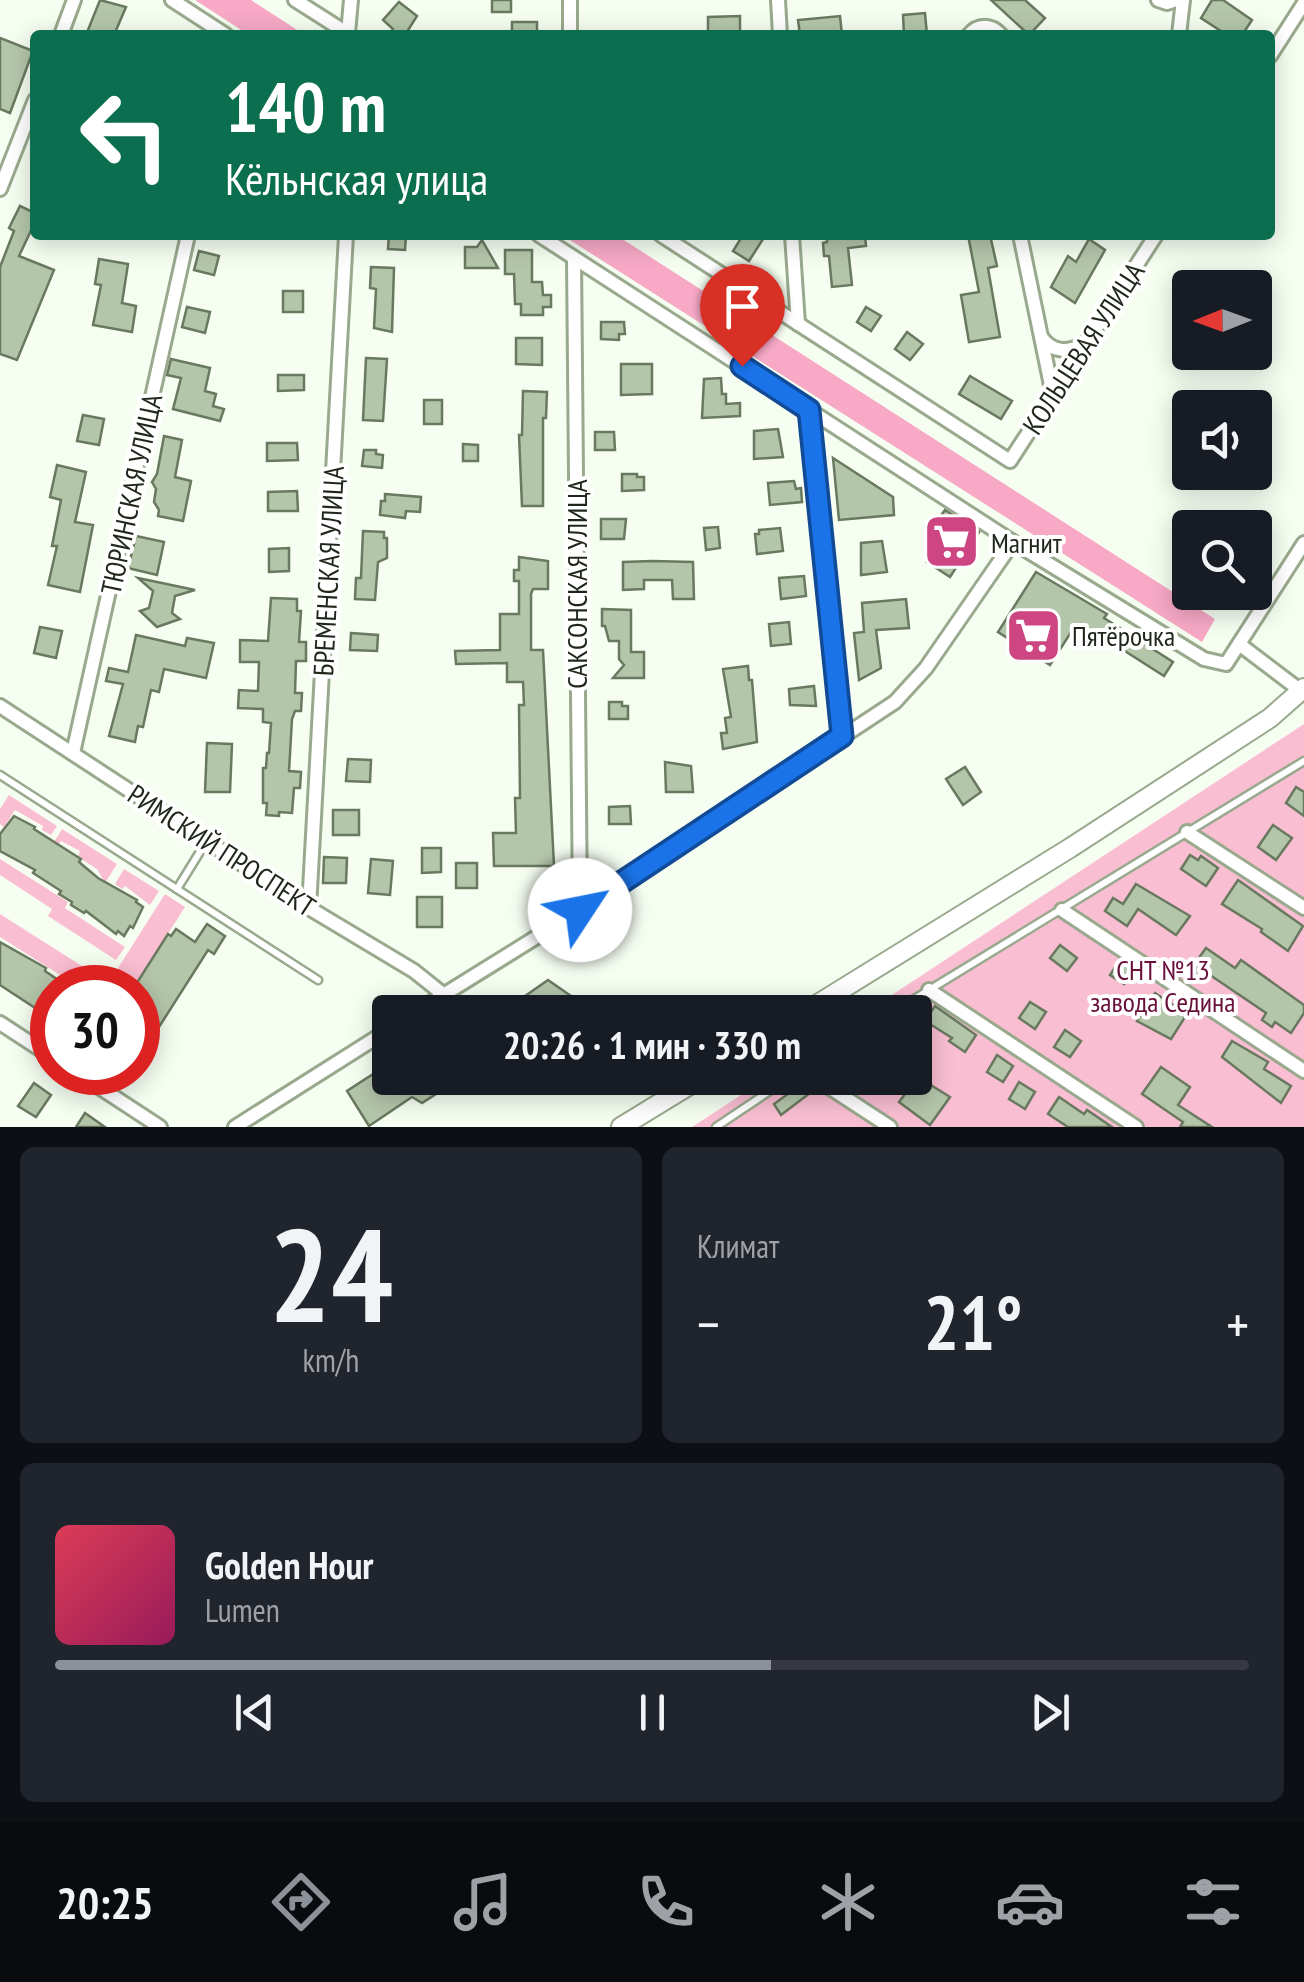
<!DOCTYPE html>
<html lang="ru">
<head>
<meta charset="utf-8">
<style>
	body { margin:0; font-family:"PT Sans Narrow",sans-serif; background:#20242c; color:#f1f3f6; height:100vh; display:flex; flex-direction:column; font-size:38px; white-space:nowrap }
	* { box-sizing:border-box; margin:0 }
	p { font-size:32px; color:#9ea1a6 }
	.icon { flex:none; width:55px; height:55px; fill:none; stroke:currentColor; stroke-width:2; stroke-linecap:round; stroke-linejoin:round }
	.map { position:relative; height:1127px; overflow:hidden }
	.drawer { display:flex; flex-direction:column; gap:20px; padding:20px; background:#0d0f14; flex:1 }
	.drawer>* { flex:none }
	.hud { position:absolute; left:30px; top:30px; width:1245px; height:210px; border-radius:10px; box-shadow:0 5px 25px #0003; background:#0b6e4f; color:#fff; overflow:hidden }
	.needle { width:65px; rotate:269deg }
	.buttons { position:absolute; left:1172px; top:270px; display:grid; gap:20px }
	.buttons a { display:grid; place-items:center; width:100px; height:100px; border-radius:10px; background:#171b24; box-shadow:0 5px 25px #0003; font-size:50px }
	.speed { position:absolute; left:30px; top:965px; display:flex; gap:20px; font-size:50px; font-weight:700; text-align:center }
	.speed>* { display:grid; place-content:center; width:130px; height:130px; border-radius:50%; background:#171b24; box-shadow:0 5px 25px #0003; line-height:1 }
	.speed .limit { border:15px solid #d22; background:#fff; color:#111 }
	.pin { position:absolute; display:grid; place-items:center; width:85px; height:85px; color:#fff; margin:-102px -42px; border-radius:50% 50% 50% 0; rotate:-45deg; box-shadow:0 0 10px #0007 }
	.pin .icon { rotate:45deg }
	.me { position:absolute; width:110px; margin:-55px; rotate:56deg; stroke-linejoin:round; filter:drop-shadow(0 0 8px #0008) }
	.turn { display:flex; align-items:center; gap:35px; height:210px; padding:0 30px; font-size:45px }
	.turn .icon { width:130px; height:130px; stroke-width:2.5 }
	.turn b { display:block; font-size:70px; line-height:85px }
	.big { font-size:75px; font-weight:600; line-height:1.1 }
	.drawer .tile { flex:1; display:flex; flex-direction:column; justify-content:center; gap:15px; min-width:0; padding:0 35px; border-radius:15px; background:#20242c }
	.drawer .dial { align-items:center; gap:0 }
	.dial b { font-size:130px; line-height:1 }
	.song { display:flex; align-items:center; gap:30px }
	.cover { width:120px; height:120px; border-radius:15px; background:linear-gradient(135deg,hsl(350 70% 55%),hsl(330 70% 35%)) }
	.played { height:10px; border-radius:5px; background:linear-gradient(90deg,#8c9099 60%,#363941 60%) }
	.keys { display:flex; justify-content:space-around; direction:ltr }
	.heat { display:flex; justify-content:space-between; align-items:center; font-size:55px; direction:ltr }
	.drawer .tiles { flex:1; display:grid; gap:20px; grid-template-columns:1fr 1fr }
	.tile:last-child { grid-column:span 2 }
	.trip { position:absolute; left:372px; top:995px; width:560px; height:100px; border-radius:10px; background:#171b24; box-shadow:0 5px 25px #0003; font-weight:600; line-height:100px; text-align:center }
	.menu { display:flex; height:160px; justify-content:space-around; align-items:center; background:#090b0e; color:#9ea1a6 }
	.menu .icon { width:70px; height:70px }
	.menu .active { color:#8c9099 }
	.menu b { font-size:45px; color:#f1f3f6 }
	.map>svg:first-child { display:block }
	.green { fill:#fabed2 }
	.forest { fill:#f7a9c5 }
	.building { fill:#b4c6aa; stroke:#69795f; stroke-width:2.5 }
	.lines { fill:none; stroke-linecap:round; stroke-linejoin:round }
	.lane-casing { stroke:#98a98d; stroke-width:11 }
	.street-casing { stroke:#98a98d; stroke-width:18 }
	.secondary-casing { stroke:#98a98d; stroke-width:22 }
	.lane { stroke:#fff; stroke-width:6 }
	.street { stroke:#fff; stroke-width:12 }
	.secondary { stroke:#fff; stroke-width:18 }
	.route-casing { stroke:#114b97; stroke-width:25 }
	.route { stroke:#1a73e8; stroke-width:18 }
	.labels { text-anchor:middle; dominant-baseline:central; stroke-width:8; stroke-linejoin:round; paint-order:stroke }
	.street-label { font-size:28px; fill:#1f261b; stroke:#fff }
	.poi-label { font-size:28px; fill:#1f261b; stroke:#fff; text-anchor:start }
	.park-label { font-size:28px; fill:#680f3b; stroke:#fff }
</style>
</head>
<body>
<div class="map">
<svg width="1304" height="1127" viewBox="0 0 1304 1127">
	<rect width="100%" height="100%" fill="#f6fef2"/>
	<g class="green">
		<polygon points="1304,724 1304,1127 692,1127 767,1078 915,1078 915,1012 866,1012"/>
		<polygon points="9,795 57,826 51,835 42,830 43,826 15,810 4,827 0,824 0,809"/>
		<polygon points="62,829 117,864 105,883 97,869 78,857 80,851 61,841 58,845 54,842"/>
		<polygon points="0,859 68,902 65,908 125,947 116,960 48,916 52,909 0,875"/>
		<polygon points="124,869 159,891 150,905 125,886 122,889 115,884"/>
		<polygon points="165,894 185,907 134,987 106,987"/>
		<polygon points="0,914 104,980 99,987 79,987 0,937"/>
	</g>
	<g class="forest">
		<polygon points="195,0 251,0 305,35 249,35"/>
		<polygon points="562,235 616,235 1215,619 1202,642"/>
	</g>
	<g class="building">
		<polygon points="100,0 126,7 114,35 86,35"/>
		<rect x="492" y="0" width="19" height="12"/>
		<polygon points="991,0 1025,0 1045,18 1029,35"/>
		<polygon points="1212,0 1223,0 1252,20 1242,35 1227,35 1201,18"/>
		<polygon points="399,2 417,16 405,35 390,35 393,29 383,20"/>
		<polygon points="925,13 927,35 904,35 903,15"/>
		<polygon points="740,16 740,35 708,35 708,17"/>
		<polygon points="840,16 842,35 800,35 798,20"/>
		<rect x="512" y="22" width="25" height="13"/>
		<polygon points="0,38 33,51 10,113 0,109"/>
		<polygon points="20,206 35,213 35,222 19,256 54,270 17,360 0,354 0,267 14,231 9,228"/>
		<polygon points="389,235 406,235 405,250 388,249"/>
		<polygon points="743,235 756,235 763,239 749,261 733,251"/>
		<polygon points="827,235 865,235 866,246 848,248 852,285 832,287 829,256 824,256 823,243 827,242"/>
		<polygon points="968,235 990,235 997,266 988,268 1000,337 969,342 961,295 979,292"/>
		<polygon points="1089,239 1105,250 1075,303 1051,287 1068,256 1076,262"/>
		<polygon points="482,240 498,268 465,268 465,247 477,247"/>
		<polygon points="505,250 532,250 532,282 542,282 543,295 551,295 551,307 543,307 543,315 521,315 521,304 515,304 514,274 505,274"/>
		<polygon points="199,251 219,256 214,275 194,270"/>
		<polygon points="99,259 128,264 122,303 136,306 132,332 93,325 101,285 95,284"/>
		<polygon points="371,267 394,268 392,332 374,328 376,289 370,288"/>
		<rect x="283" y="291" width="20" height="21"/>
		<polygon points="187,307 210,312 205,333 182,327"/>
		<polygon points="866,307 881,316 871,331 857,322"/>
		<polygon points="601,322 624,322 625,334 619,334 619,340 601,339"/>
		<polygon points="907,332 923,344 910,360 895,349"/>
		<polygon points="516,338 542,338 542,365 516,364"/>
		<polygon points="366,358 387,359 383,421 363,420"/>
		<polygon points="171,359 210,368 205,391 216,394 213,406 224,409 220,421 173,409 181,378 167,375"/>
		<polygon points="621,364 652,364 652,394 621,395"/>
		<polygon points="278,375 304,375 304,390 278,391"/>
		<polygon points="970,376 1012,401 1001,419 959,394"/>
		<polygon points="721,378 722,394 726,394 726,404 740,403 740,416 702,418 704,379"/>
		<polygon points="523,391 547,392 546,418 543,418 543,506 522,506 519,435 522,435"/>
		<rect x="424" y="400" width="18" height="24"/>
		<polygon points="83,415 104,419 99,445 77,441"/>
		<polygon points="778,429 783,457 754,459 754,431"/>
		<polygon points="595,432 614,432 615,450 595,450"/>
		<polygon points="164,436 182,440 175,477 191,481 183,521 158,516 159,510 154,502 156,489 152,482 157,474"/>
		<polygon points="267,443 297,443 298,460 267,461"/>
		<polygon points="463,444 478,445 478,461 463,461"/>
		<polygon points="364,450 376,450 376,454 383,455 382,468 362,466"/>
		<polygon points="833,458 893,497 894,515 839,520"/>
		<polygon points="57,465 86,472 75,522 93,525 80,592 48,585 57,546 52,546 61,500 50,497"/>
		<polygon points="622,474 637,474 637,477 644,477 644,490 622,491"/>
		<polygon points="794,481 796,489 801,488 802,502 770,505 768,483"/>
		<polygon points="297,491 298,511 268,511 268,492"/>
		<polygon points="385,494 421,497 420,512 406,511 405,518 380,515 381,501 385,501"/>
		<polygon points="945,510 979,532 950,577 927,562 942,539 930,531"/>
		<polygon points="601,519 626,519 624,539 601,539"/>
		<polygon points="718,527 720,548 706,550 704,528"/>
		<polygon points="780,528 783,551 757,554 755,534 759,534 759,530"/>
		<polygon points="363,531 384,532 384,538 387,538 387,558 378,562 375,600 355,599 356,578 361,578"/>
		<polygon points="136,536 164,542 157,575 128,568"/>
		<polygon points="882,541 887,572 861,575 861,543"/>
		<polygon points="289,548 289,571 269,572 269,549"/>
		<polygon points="519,557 548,561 548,589 533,589 531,594 531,650 543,650 554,866 494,866 493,833 516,833 515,798 520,798 519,705 524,705 523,682 507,682 507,663 456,664 455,651 500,650 500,614 519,614 519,581 514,581 514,570 519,570"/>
		<polygon points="652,561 693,562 694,599 673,599 672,580 644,580 644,589 623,590 623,562"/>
		<polygon points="1036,572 1107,614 1104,618 1173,662 1164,676 1095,632 1092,638 1073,629 1050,665 998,632"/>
		<polygon points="804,576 806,596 781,599 779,578"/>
		<polygon points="138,578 195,590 175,596 172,613 180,619 157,627 140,611 149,608 153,591"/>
		<polygon points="271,598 297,599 297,611 301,611 299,642 306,642 306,661 296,661 295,693 302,693 301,711 295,711 292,719 290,754 289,771 301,772 300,788 294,788 292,813 279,812 279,816 266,815 267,803 263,803 263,768 266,768 267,753 269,753 271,723 263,722 263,709 238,708 239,690 258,691 259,662 240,662 240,640 268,641"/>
		<polygon points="906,599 909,628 876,630 881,668 859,680 854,633 864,632 862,603"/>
		<polygon points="602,609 631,610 631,652 644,652 644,678 613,678 624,665 619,659 619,641 609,641 605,626 602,626"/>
		<polygon points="789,622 791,644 771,646 769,624"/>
		<polygon points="40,627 62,631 56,658 34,653"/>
		<polygon points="351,633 378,635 377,651 350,650"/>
		<polygon points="136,635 185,646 187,638 214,643 206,678 164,669 159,692 151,690 143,727 138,726 135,742 109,736 123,684 106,681 109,668 128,672"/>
		<polygon points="748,666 749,680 752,680 757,742 723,749 721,733 727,733 725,718 731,717 723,669"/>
		<polygon points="814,686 816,706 790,705 789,689"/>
		<polygon points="609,702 622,702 622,706 628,706 628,719 609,719"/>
		<polygon points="207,743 232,744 230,792 205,792"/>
		<polygon points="348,759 371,760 370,782 346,781"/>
		<polygon points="665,762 691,766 693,792 666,792"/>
		<polygon points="965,767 981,792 963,805 946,779"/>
		<polygon points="1296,787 1304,792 1304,816 1286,803"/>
		<polygon points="630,806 631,824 609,824 609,807"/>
		<rect x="333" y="810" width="26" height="25"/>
		<polygon points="14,816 35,827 34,829 81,859 79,862 98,878 137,900 136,902 143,907 133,928 130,926 124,936 118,931 116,934 86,911 84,913 71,905 72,902 59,894 61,891 33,873 35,870 0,851 0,834"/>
		<polygon points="1273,825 1292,838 1276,860 1258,847"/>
		<polygon points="422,848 441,848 441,872 422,873"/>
		<polygon points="1190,855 1198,860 1201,856 1218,868 1206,886 1181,869"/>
		<polygon points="324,857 347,858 346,883 323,883"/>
		<polygon points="371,859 393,861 390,895 368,893"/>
		<rect x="456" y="863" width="21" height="25"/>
		<polygon points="1238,880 1303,926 1288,951 1261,932 1262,929 1222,904"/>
		<polygon points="1136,884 1190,916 1176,935 1138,909 1127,926 1105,911 1113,898 1123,904"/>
		<rect x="417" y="897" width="25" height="30"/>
		<polygon points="207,924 225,936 214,954 208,950 138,1060 138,981 168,934 171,936 176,929 195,942"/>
		<polygon points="0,942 46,968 45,971 70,988 52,988 52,1019 0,985"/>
		<polygon points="1060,945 1077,958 1067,971 1050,958"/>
		<polygon points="1206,948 1235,968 1241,960 1304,1005 1304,1013 1291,1033 1275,1022 1272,1027 1262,1020 1266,1013 1210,975 1195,978 1196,968 1193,966"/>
		<polygon points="1122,962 1134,970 1124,984 1110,975 1117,964 1120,966"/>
		<polygon points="548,980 594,1012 535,1012 518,1001"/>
		<polygon points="1155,993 1187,1014 1171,1039 1137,1021"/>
		<polygon points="1030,1002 1046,1012 1035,1029 1019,1018"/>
		<polygon points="935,1006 976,1035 965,1052 949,1041 952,1038 925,1021"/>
		<polygon points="1065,1030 1081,1041 1070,1057 1054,1047"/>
		<polygon points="1232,1041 1268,1062 1264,1069 1291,1086 1281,1103 1222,1057"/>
		<polygon points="997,1055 1013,1066 1003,1082 987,1072"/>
		<polygon points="390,1063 390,1078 461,1078 422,1103 412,1097 369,1126 347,1091"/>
		<polygon points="1161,1067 1190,1087 1178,1105 1212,1127 1180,1127 1183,1122 1142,1094"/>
		<polygon points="918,1077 950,1097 930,1125 899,1102"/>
		<polygon points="1019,1082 1035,1092 1025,1109 1009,1099"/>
		<polygon points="34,1083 51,1095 36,1117 18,1106"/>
		<polygon points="803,1083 810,1093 781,1115 774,1104"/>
		<polygon points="1059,1097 1084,1114 1087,1110 1112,1127 1068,1127 1048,1114"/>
		<polygon points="85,1113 105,1127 76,1127"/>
	</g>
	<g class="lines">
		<defs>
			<g id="lane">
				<polyline points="0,775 318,980"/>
				<polyline points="177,889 206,842"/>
				<polyline points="893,1012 1304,761"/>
				<polyline points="716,1127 789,1078"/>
			</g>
			<g id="street">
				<polyline points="172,0 226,35"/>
				<polyline points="295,0 350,35"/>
				<polyline points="778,0 780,35"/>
				<polyline points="1158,0 1167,3 1176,0"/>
				<polyline points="348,33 351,0"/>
				<polyline points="61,35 74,0"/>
				<polyline points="570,35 570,0"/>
				<path d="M969,35C978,24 991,24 1001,35"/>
				<polyline points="1179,35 1183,0"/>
				<polyline points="1270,56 1304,3"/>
				<polyline points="0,189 35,100"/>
				<polyline points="539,235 1013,542 1204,659 1226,664 1304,543"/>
				<polyline points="661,235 1010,461 1156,235"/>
				<polyline points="792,235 798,324"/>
				<polyline points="1020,235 1053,395"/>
				<polyline points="574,258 580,910"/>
				<path d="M1042,338C1053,353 1070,353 1085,343"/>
				<polyline points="809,410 842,736"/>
				<polyline points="1239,644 1301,691"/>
				<polyline points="0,706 309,908 414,971 444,995"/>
				<polyline points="73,753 188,235"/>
				<polyline points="1187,832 1304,908"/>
				<polyline points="309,908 346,235"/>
				<polyline points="1062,910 1304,1071"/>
				<polyline points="929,990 1136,1127"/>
				<polyline points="416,1012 580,910 895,702 926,668 1013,542"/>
				<polyline points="0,1023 52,1057"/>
				<polyline points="76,1072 160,1127"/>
				<polyline points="815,1078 890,1127"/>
				<polyline points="235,1127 390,1029"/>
			</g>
			<g id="secondary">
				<polyline points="805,1012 1070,848 1270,718 1304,688"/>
				<polyline points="621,1127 701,1078"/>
			</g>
		</defs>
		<use href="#lane" class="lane-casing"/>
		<use href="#street" class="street-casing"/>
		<use href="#secondary" class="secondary-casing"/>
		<use href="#lane" class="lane"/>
		<use href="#street" class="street"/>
		<use href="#secondary" class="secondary"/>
	</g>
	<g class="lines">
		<defs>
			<polyline id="route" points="580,910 842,736 809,410 742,366"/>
		</defs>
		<use href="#route" class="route-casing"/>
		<use href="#route" class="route"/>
	</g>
	<defs>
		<symbol id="supermarket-square" viewBox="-11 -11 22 22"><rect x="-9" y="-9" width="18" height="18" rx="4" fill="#cd4581" stroke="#fff"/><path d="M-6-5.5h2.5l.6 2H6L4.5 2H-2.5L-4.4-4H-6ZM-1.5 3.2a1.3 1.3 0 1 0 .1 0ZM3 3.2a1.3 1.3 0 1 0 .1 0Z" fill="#fff"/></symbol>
	</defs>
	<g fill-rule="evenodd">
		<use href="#supermarket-square" x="920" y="510" width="63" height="63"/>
		<use href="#supermarket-square" x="1002" y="604" width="63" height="63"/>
	</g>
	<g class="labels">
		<g class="street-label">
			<text transform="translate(1083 348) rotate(-57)">КОЛЬЦЕВАЯ УЛИЦА</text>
			<text transform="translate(131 494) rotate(-78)">ТЮРИНСКАЯ УЛИЦА</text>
			<text transform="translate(328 571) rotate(-87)">БРЕМЕНСКАЯ УЛИЦА</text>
			<text transform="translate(576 584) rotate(-90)">САКСОНСКАЯ УЛИЦА</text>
			<text transform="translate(222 850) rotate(33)">РИМСКИЙ ПРОСПЕКТ</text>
		</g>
		<g class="poi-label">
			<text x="991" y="542">Магнит</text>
			<text x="1072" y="635">Пятёрочка</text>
		</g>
		<g class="park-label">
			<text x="1163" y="969">СНТ №13<tspan x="1163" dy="32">завода Седина</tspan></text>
		</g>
	</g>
</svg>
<div class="buttons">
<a><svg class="needle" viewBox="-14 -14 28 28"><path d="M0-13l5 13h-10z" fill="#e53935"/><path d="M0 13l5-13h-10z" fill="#9ea1a6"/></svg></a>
<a><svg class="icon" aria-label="sound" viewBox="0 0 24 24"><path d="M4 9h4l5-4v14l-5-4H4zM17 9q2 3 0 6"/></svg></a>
<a><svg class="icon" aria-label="search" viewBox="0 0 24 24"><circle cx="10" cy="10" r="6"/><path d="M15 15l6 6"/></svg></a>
</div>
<div class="speed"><div class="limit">30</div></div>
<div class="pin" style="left:742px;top:366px;background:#d93025"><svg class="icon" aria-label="arrive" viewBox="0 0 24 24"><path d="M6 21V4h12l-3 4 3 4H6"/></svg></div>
<svg class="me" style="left:580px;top:910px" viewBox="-20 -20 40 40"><circle r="19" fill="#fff"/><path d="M0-13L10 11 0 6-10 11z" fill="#1a73e8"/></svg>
<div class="trip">20:26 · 1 мин · 330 m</div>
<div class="hud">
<div class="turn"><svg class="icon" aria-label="left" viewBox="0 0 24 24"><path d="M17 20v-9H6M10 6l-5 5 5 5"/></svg><div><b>140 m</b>Кёльнская улица</div></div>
</div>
</div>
<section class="drawer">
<div class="tiles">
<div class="tile dial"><b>24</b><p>km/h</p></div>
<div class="tile"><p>Климат</p>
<div class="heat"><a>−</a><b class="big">21°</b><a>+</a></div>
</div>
<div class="tile">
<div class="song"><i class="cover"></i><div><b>Golden Hour</b><p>Lumen</p></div></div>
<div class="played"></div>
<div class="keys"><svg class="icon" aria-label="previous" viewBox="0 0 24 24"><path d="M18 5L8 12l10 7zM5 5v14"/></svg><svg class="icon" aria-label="pause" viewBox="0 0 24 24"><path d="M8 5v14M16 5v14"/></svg><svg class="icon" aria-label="next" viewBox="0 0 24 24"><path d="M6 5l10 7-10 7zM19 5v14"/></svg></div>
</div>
</div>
</section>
<nav class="menu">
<b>20:25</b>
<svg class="icon active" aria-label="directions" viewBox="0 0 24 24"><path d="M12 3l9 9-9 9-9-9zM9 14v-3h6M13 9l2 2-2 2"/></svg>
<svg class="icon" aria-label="music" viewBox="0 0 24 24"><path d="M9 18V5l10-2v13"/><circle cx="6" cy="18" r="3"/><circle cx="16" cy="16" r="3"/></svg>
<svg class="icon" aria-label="phone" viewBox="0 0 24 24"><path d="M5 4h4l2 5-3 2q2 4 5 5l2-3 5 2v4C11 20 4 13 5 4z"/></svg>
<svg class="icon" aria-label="climate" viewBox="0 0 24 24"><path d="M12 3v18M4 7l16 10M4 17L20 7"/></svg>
<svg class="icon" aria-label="car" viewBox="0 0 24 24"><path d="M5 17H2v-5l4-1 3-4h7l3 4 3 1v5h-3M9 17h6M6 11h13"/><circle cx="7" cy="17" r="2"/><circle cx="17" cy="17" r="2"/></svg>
<svg class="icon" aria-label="filters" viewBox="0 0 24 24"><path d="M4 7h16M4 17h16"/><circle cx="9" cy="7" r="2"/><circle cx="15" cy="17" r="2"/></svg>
</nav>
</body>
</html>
